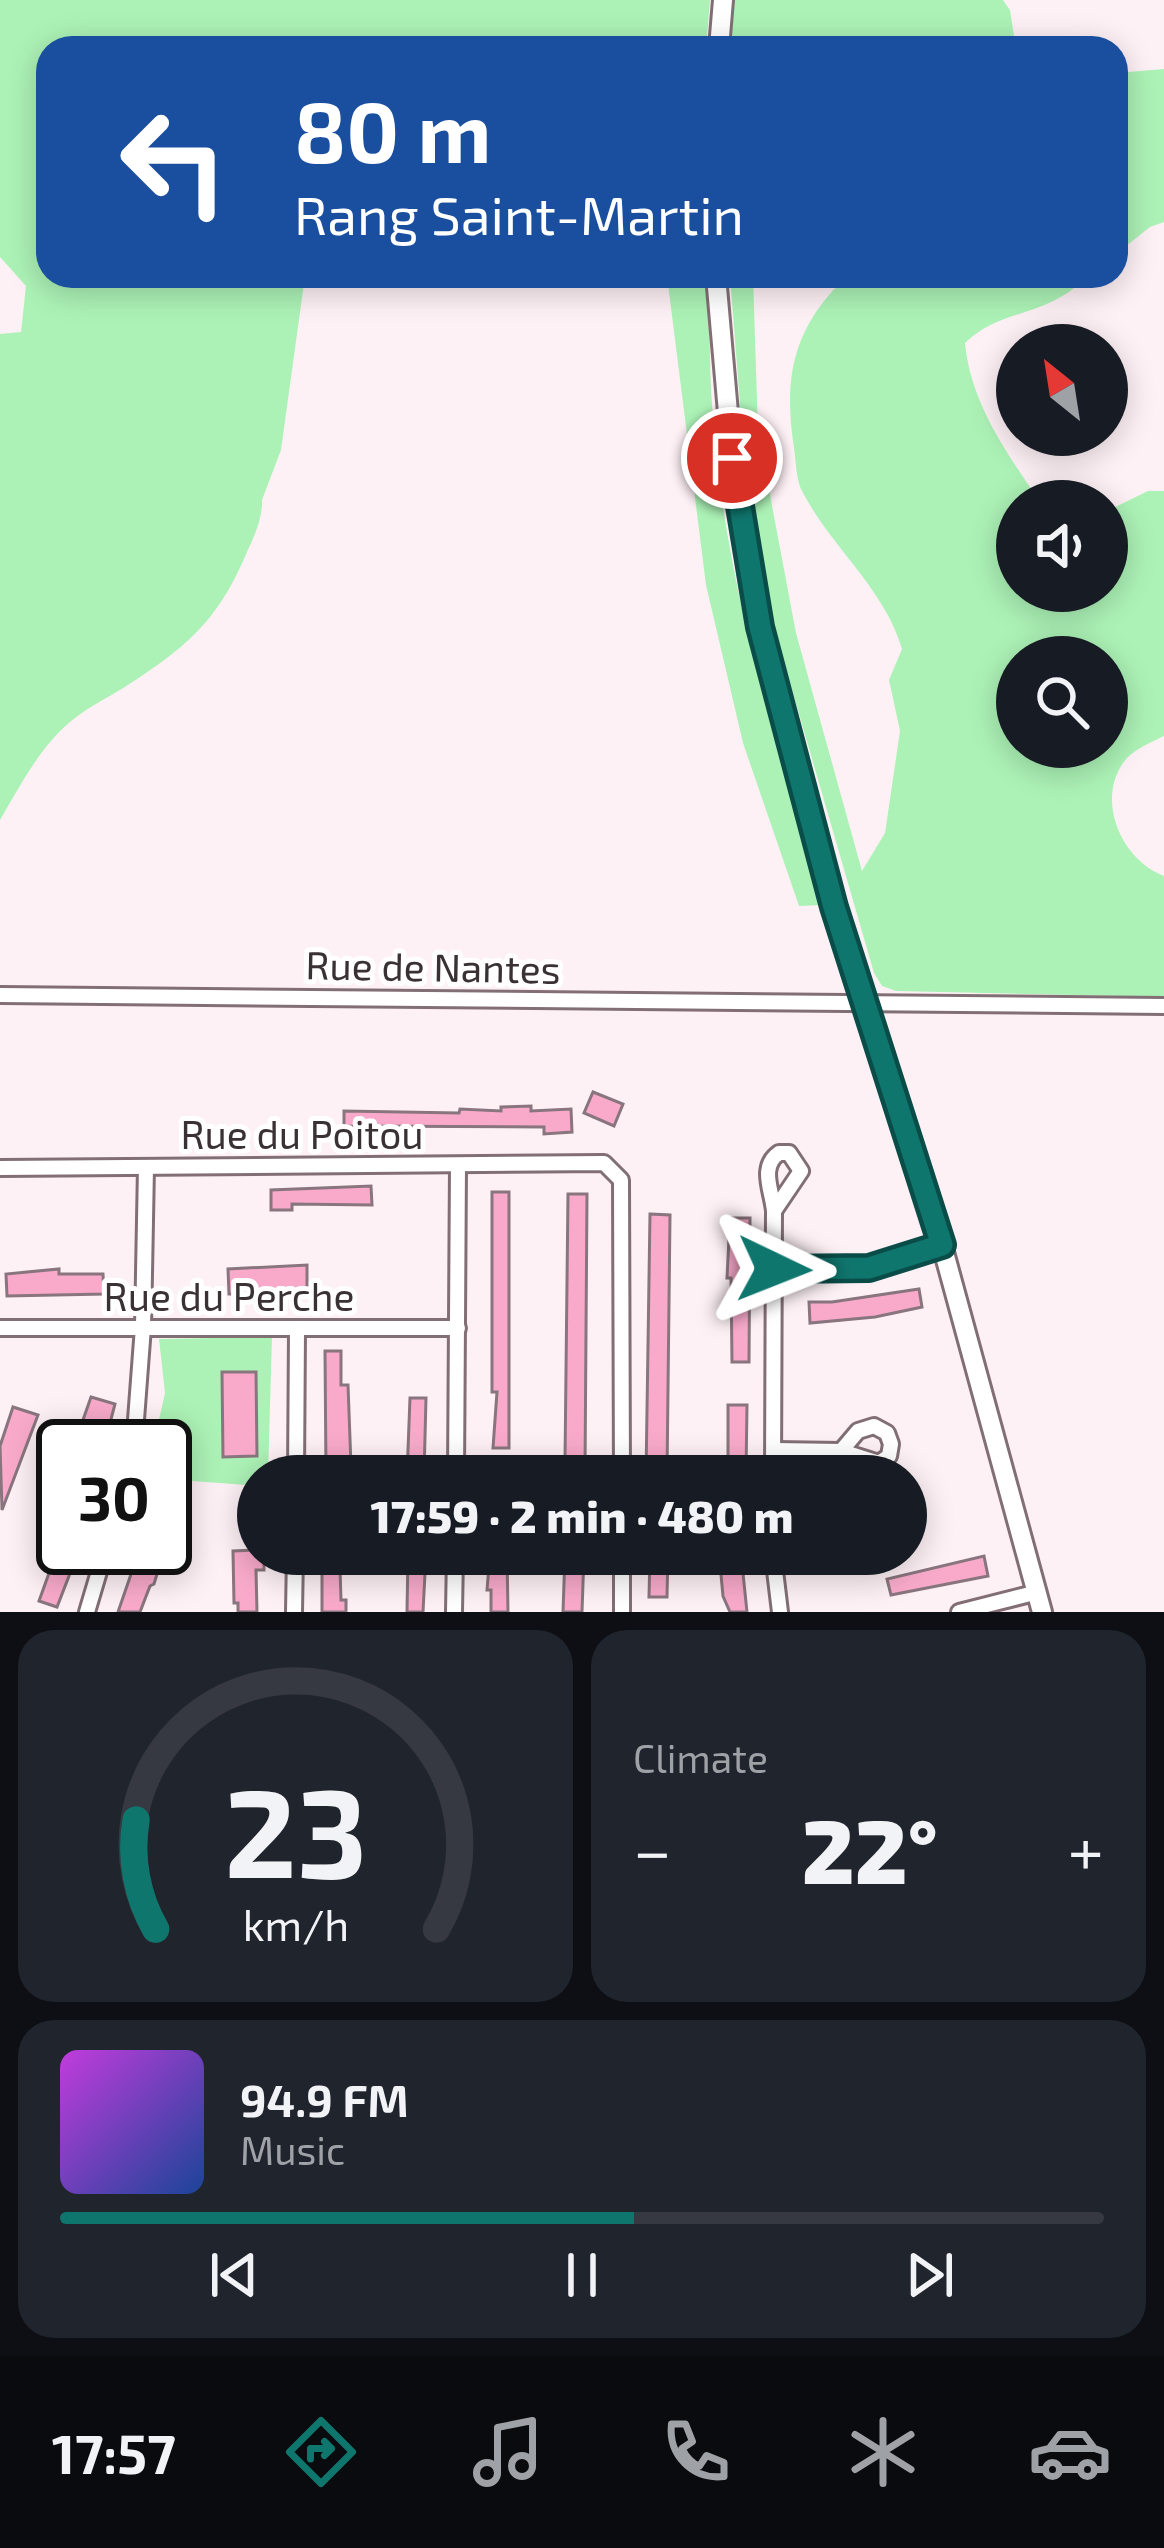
<!DOCTYPE html>
<html lang="en">
<head>
<meta charset="utf-8">
<style>
	body { margin:0; font-family:"Exo 2",sans-serif; background:#20242c; color:#f1f3f6; height:100vh; display:flex; flex-direction:column; font-size:45px; white-space:nowrap }
	* { box-sizing:border-box; margin:0 }
	p { font-size:39px; color:#9ea1a6 }
	.icon { flex:none; width:66px; height:66px; fill:none; stroke:currentColor; stroke-width:2; stroke-linecap:round; stroke-linejoin:round }
	.map { position:relative; height:1612px; overflow:hidden }
	.panel { display:flex; flex-direction:column; gap:18px; padding:18px; background:#0d0f14; flex:1 }
	.panel>* { flex:none }
	.banner { position:absolute; left:36px; top:36px; width:1092px; height:252px; border-radius:36px; box-shadow:0 6px 30px #0003; background:#1a4fa0; color:#fff; overflow:hidden }
	.needle { width:78px; rotate:330deg }
	.tools { position:absolute; left:996px; top:324px; display:grid; gap:24px }
	.tools a { display:grid; place-items:center; width:132px; height:132px; border-radius:50%; background:#171b24; box-shadow:0 6px 30px #0003; font-size:60px }
	.speed { position:absolute; left:36px; top:1419px; display:flex; gap:24px; font-size:60px; font-weight:700; text-align:center }
	.speed>* { display:grid; place-content:center; width:156px; height:156px; border-radius:50%; background:#171b24; box-shadow:0 6px 30px #0003; line-height:1 }
	.speed .limit { border:6px solid #111; border-radius:18px; background:#fff; color:#111 }
	.pin { position:absolute; display:grid; place-items:center; width:102px; height:102px; color:#fff; margin:-51px; border:6px solid #fff; border-radius:50%; box-shadow:0 3px 12px #0007 }
	.me { position:absolute; width:132px; margin:-66px; rotate:92deg; stroke-linejoin:round; filter:drop-shadow(0 0 9px #0008) }
	.turn { display:flex; align-items:center; gap:42px; height:252px; padding:0 60px; font-size:54px }
	.turn .icon { width:156px; height:156px; stroke-width:2.5 }
	.turn b { display:block; font-size:84px; line-height:102px }
	.big { font-size:90px; font-weight:800; line-height:1.1 }
	.panel .tile { flex:1; display:flex; flex-direction:column; justify-content:center; gap:18px; min-width:0; padding:0 42px; border-radius:36px; background:#20242c }
	.panel .dial { align-items:center; gap:0 }
	.dial svg { height:312px; overflow:visible; fill:none; stroke:#363941; stroke-width:7; stroke-linecap:round; text-anchor:middle }
	.dial text { fill:#f1f3f6; stroke:none }
	.song { display:flex; align-items:center; gap:36px }
	.cover { width:144px; height:144px; border-radius:18px; background:linear-gradient(135deg,hsl(290 70% 55%),hsl(220 70% 35%)) }
	.played { height:12px; border-radius:6px; background:linear-gradient(90deg,#0f766e 55%,#363941 55%) }
	.keys { display:flex; justify-content:space-around; direction:ltr }
	.heat { display:flex; justify-content:space-between; align-items:center; font-size:66px; direction:ltr }
	.panel .tiles { flex:1; display:grid; gap:18px; grid-template-columns:1fr 1fr }
	.tile:last-child { grid-column:span 2 }
	.trip { position:absolute; left:237px; top:1455px; width:690px; height:120px; border-radius:60px; background:#171b24; box-shadow:0 6px 30px #0003; font-weight:800; line-height:120px; text-align:center }
	.tabs { display:flex; height:192px; justify-content:space-around; align-items:center; background:#090b0e; color:#9ea1a6 }
	.tabs .icon { width:84px; height:84px }
	.tabs .selected { color:#0f766e }
	.tabs b { font-size:54px; color:#f1f3f6 }
	.map>svg:first-child { display:block }
	.green { fill:#acf2b6; fill-rule:evenodd }
	.building { fill:#f9aacb; stroke:#89757d; stroke-width:3 }
	.lines { fill:none; stroke-linecap:round; stroke-linejoin:round }
	.minor-casing { stroke:#826f76; stroke-width:20 }
	.tertiary-casing { stroke:#826f76; stroke-width:24 }
	.minor { stroke:#fff; stroke-width:14 }
	.tertiary { stroke:#fff; stroke-width:18 }
	.route-casing { stroke:#0a4d48; stroke-width:30 }
	.route { stroke:#0f766e; stroke-width:21 }
	.labels { text-anchor:middle; dominant-baseline:central; stroke-width:10; stroke-linejoin:round; paint-order:stroke }
	.street-label { font-size:39px; fill:#393134; stroke:#fff }
</style>
</head>
<body>
<div class="map">
<svg width="1164" height="1612" viewBox="0 0 1164 1612">
	<rect width="100%" height="100%" fill="#fef1f6"/>
	<g class="green">
		<path d="M0,0H710L706,48H48V276H305L281,450L262,500C263,517 254,537 247,552C218,621 187,647 125,687C107,698 86,708 70,722C40,747 20,786 0,820V334L21,332L26,286L0,257Z"/>
		<polygon points="732,0 1003,0 1010,10 1015,42 1047,48 727,48"/>
		<polygon points="1164,69 1164,222 1150,227 1116,254 1116,73"/>
		<path d="M667,276H709C710,319 709,362 712,404C722,575 776,742 822,905L799,906L743,743L706,585Z"/>
		<path d="M730,276H753L758,431L796,633L862,871L885,833L900,731L889,680L902,649C884,588 832,548 803,493C796,481 796,462 794,448C784,383 791,334 838,285L833,276H1088C1081,282 1073,290 1064,295C1031,316 996,313 965,343C971,404 1006,451 1039,501H1017V591H1107V511L1148,491H1164V736C1150,743 1133,749 1123,763C1096,802 1122,860 1164,876V997L896,991L882,986L874,973L775,631L745,468ZM1107,657V747H1017V657Z"/>
		<polygon points="272,1337 268,1476 258,1476 258,1486 165,1479 165,1446 153,1446 165,1393 159,1339"/>
	</g>
	<g class="building">
		<polygon points="593,1092 623,1104 614,1126 584,1113"/>
		<polygon points="531,1106 531,1111 571,1109 572,1132 544,1134 544,1127 344,1126 344,1111 459,1113 460,1109 501,1111 501,1107"/>
		<polygon points="371,1186 372,1205 292,1204 292,1210 271,1210 271,1190"/>
		<polygon points="492,1192 509,1192 509,1448 493,1448 497,1392 492,1392"/>
		<polygon points="568,1194 587,1194 585,1471 582,1470 581,1476 566,1476 566,1470 558,1470 558,1459 565,1460"/>
		<polygon points="650,1214 670,1215 667,1476 646,1476"/>
		<polygon points="730,1218 750,1218 749,1362 732,1362 731,1278 727,1278"/>
		<polygon points="307,1265 307,1294 229,1294 228,1269"/>
		<polygon points="59,1269 59,1274 103,1274 104,1294 7,1296 6,1274"/>
		<polygon points="919,1289 922,1307 875,1317 810,1323 809,1302 832,1302"/>
		<polygon points="325,1351 341,1351 341,1385 348,1385 351,1466 337,1466 337,1472 326,1472"/>
		<polygon points="222,1372 256,1372 257,1456 223,1457"/>
		<polygon points="91,1397 115,1404 104,1446 76,1440"/>
		<polygon points="410,1398 426,1398 424,1476 407,1476"/>
		<polygon points="728,1405 747,1405 746,1473 728,1474"/>
		<polygon points="13,1407 38,1415 2,1510 0,1446"/>
		<polygon points="58,1548 79,1550 57,1607 39,1601"/>
		<polygon points="140,1548 165,1548 154,1584 150,1586 140,1612 118,1612"/>
		<polygon points="258,1550 258,1554 264,1554 264,1570 256,1570 257,1612 238,1612 238,1603 234,1603 233,1551"/>
		<polygon points="322,1554 348,1554 348,1568 340,1568 341,1600 346,1600 346,1612 322,1612"/>
		<polygon points="408,1554 426,1554 423,1612 407,1612"/>
		<polygon points="490,1554 507,1554 508,1612 491,1612 491,1590 487,1590"/>
		<polygon points="565,1554 584,1554 582,1612 563,1612"/>
		<polygon points="650,1554 668,1554 667,1597 649,1597"/>
		<polygon points="729,1554 741,1554 747,1612 730,1612 723,1596 720,1564 730,1563"/>
		<polygon points="984,1556 988,1576 891,1595 887,1579"/>
	</g>
	<g class="lines">
		<defs>
			<g id="minor">
				<polyline points="0,995 1164,1006"/>
				<path d="M779,1153H789L801,1171L774,1211C772,1190 759,1167 779,1153Z"/>
				<polyline points="0,1168 604,1163 621,1180 622,1476"/>
				<polyline points="774,1269 869,1268 942,1245"/>
				<polyline points="0,1328 458,1328"/>
				<polyline points="134,1446 143,1327 146,1167"/>
				<polyline points="774,1450 841,1451 879,1463 889,1456 891,1444 887,1433 874,1426 858,1431 841,1451"/>
				<polyline points="296,1476 297,1330"/>
				<polyline points="456,1476 458,1165"/>
				<polyline points="773,1476 774,1211"/>
				<polyline points="622,1554 622,1612"/>
				<polyline points="773,1554 780,1612"/>
				<polyline points="87,1612 106,1548"/>
				<polyline points="294,1612 295,1554"/>
				<polyline points="454,1612 455,1554"/>
				<polyline points="959,1612 1038,1592"/>
			</g>
			<g id="tertiary">
				<polyline points="719,48 723,0"/>
				<polyline points="716,276 732,458 760,627 834,906 942,1245 1042,1612"/>
			</g>
		</defs>
		<use href="#minor" class="minor-casing"/>
		<use href="#tertiary" class="tertiary-casing"/>
		<use href="#minor" class="minor"/>
		<use href="#tertiary" class="tertiary"/>
	</g>
	<g class="lines">
		<defs>
			<polyline id="route" points="732,458 760,627 834,907 942,1245 869,1268 774,1269"/>
		</defs>
		<use href="#route" class="route-casing"/>
		<use href="#route" class="route"/>
	</g>
	<g class="labels">
		<g class="street-label">
			<text transform="translate(433 966) rotate(1)">Rue de Nantes</text>
			<text x="302" y="1133">Rue du Poitou</text>
			<text x="229" y="1295">Rue du Perche</text>
		</g>
	</g>
</svg>
<div class="tools">
<a><svg class="needle" viewBox="-14 -14 28 28"><path d="M0-13l5 13h-10z" fill="#e53935"/><path d="M0 13l5-13h-10z" fill="#9ea1a6"/></svg></a>
<a><svg class="icon" aria-label="sound" viewBox="0 0 24 24"><path d="M4 9h4l5-4v14l-5-4H4zM17 9q2 3 0 6"/></svg></a>
<a><svg class="icon" aria-label="search" viewBox="0 0 24 24"><circle cx="10" cy="10" r="6"/><path d="M15 15l6 6"/></svg></a>
</div>
<div class="speed"><div class="limit">30</div></div>
<div class="pin" style="left:732px;top:458px;background:#d93025"><svg class="icon" aria-label="arrive" viewBox="0 0 24 24"><path d="M6 21V4h12l-3 4 3 4H6"/></svg></div>
<svg class="me" style="left:774px;top:1269px" viewBox="-20 -20 40 40"><path d="M0-17L14 15 0 8-14 15z" fill="#0f766e" stroke="#fff" stroke-width="4"/></svg>
<div class="trip">17:59 · 2 min · 480 m</div>
<div class="banner">
<div class="turn"><svg class="icon" aria-label="left" viewBox="0 0 24 24"><path d="M17 20v-9H6M10 6l-5 5 5 5"/></svg><div><b>80 m</b>Rang Saint-Martin</div></div>
</div>
</div>
<section class="panel">
<div class="tiles">
<div class="tile dial"><svg viewBox="0 0 100 80">
<path d="M14 69A42 42 0 1 1 86 69"/>
<path d="M14 69A42 42 0 0 1 9 41" stroke="#0f766e"/>
<text x="50" y="56" font-size="32" font-weight="700">23</text>
<text x="50" y="72" font-size="11">km/h</text>
</svg></div>
<div class="tile"><p>Climate</p>
<div class="heat"><a>−</a><b class="big">22°</b><a>+</a></div>
</div>
<div class="tile">
<div class="song"><i class="cover"></i><div><b>94.9 FM</b><p>Music</p></div></div>
<div class="played"></div>
<div class="keys"><svg class="icon" aria-label="previous" viewBox="0 0 24 24"><path d="M18 5L8 12l10 7zM5 5v14"/></svg><svg class="icon" aria-label="pause" viewBox="0 0 24 24"><path d="M8 5v14M16 5v14"/></svg><svg class="icon" aria-label="next" viewBox="0 0 24 24"><path d="M6 5l10 7-10 7zM19 5v14"/></svg></div>
</div>
</div>
</section>
<nav class="tabs">
<b>17:57</b>
<svg class="icon selected" aria-label="directions" viewBox="0 0 24 24"><path d="M12 3l9 9-9 9-9-9zM9 14v-3h6M13 9l2 2-2 2"/></svg>
<svg class="icon" aria-label="music" viewBox="0 0 24 24"><path d="M9 18V5l10-2v13"/><circle cx="6" cy="18" r="3"/><circle cx="16" cy="16" r="3"/></svg>
<svg class="icon" aria-label="phone" viewBox="0 0 24 24"><path d="M5 4h4l2 5-3 2q2 4 5 5l2-3 5 2v4C11 20 4 13 5 4z"/></svg>
<svg class="icon" aria-label="climate" viewBox="0 0 24 24"><path d="M12 3v18M4 7l16 10M4 17L20 7"/></svg>
<svg class="icon" aria-label="car" viewBox="0 0 24 24"><path d="M5 17H2v-5l4-1 3-4h7l3 4 3 1v5h-3M9 17h6M6 11h13"/><circle cx="7" cy="17" r="2"/><circle cx="17" cy="17" r="2"/></svg>
</nav>
</body>
</html>
